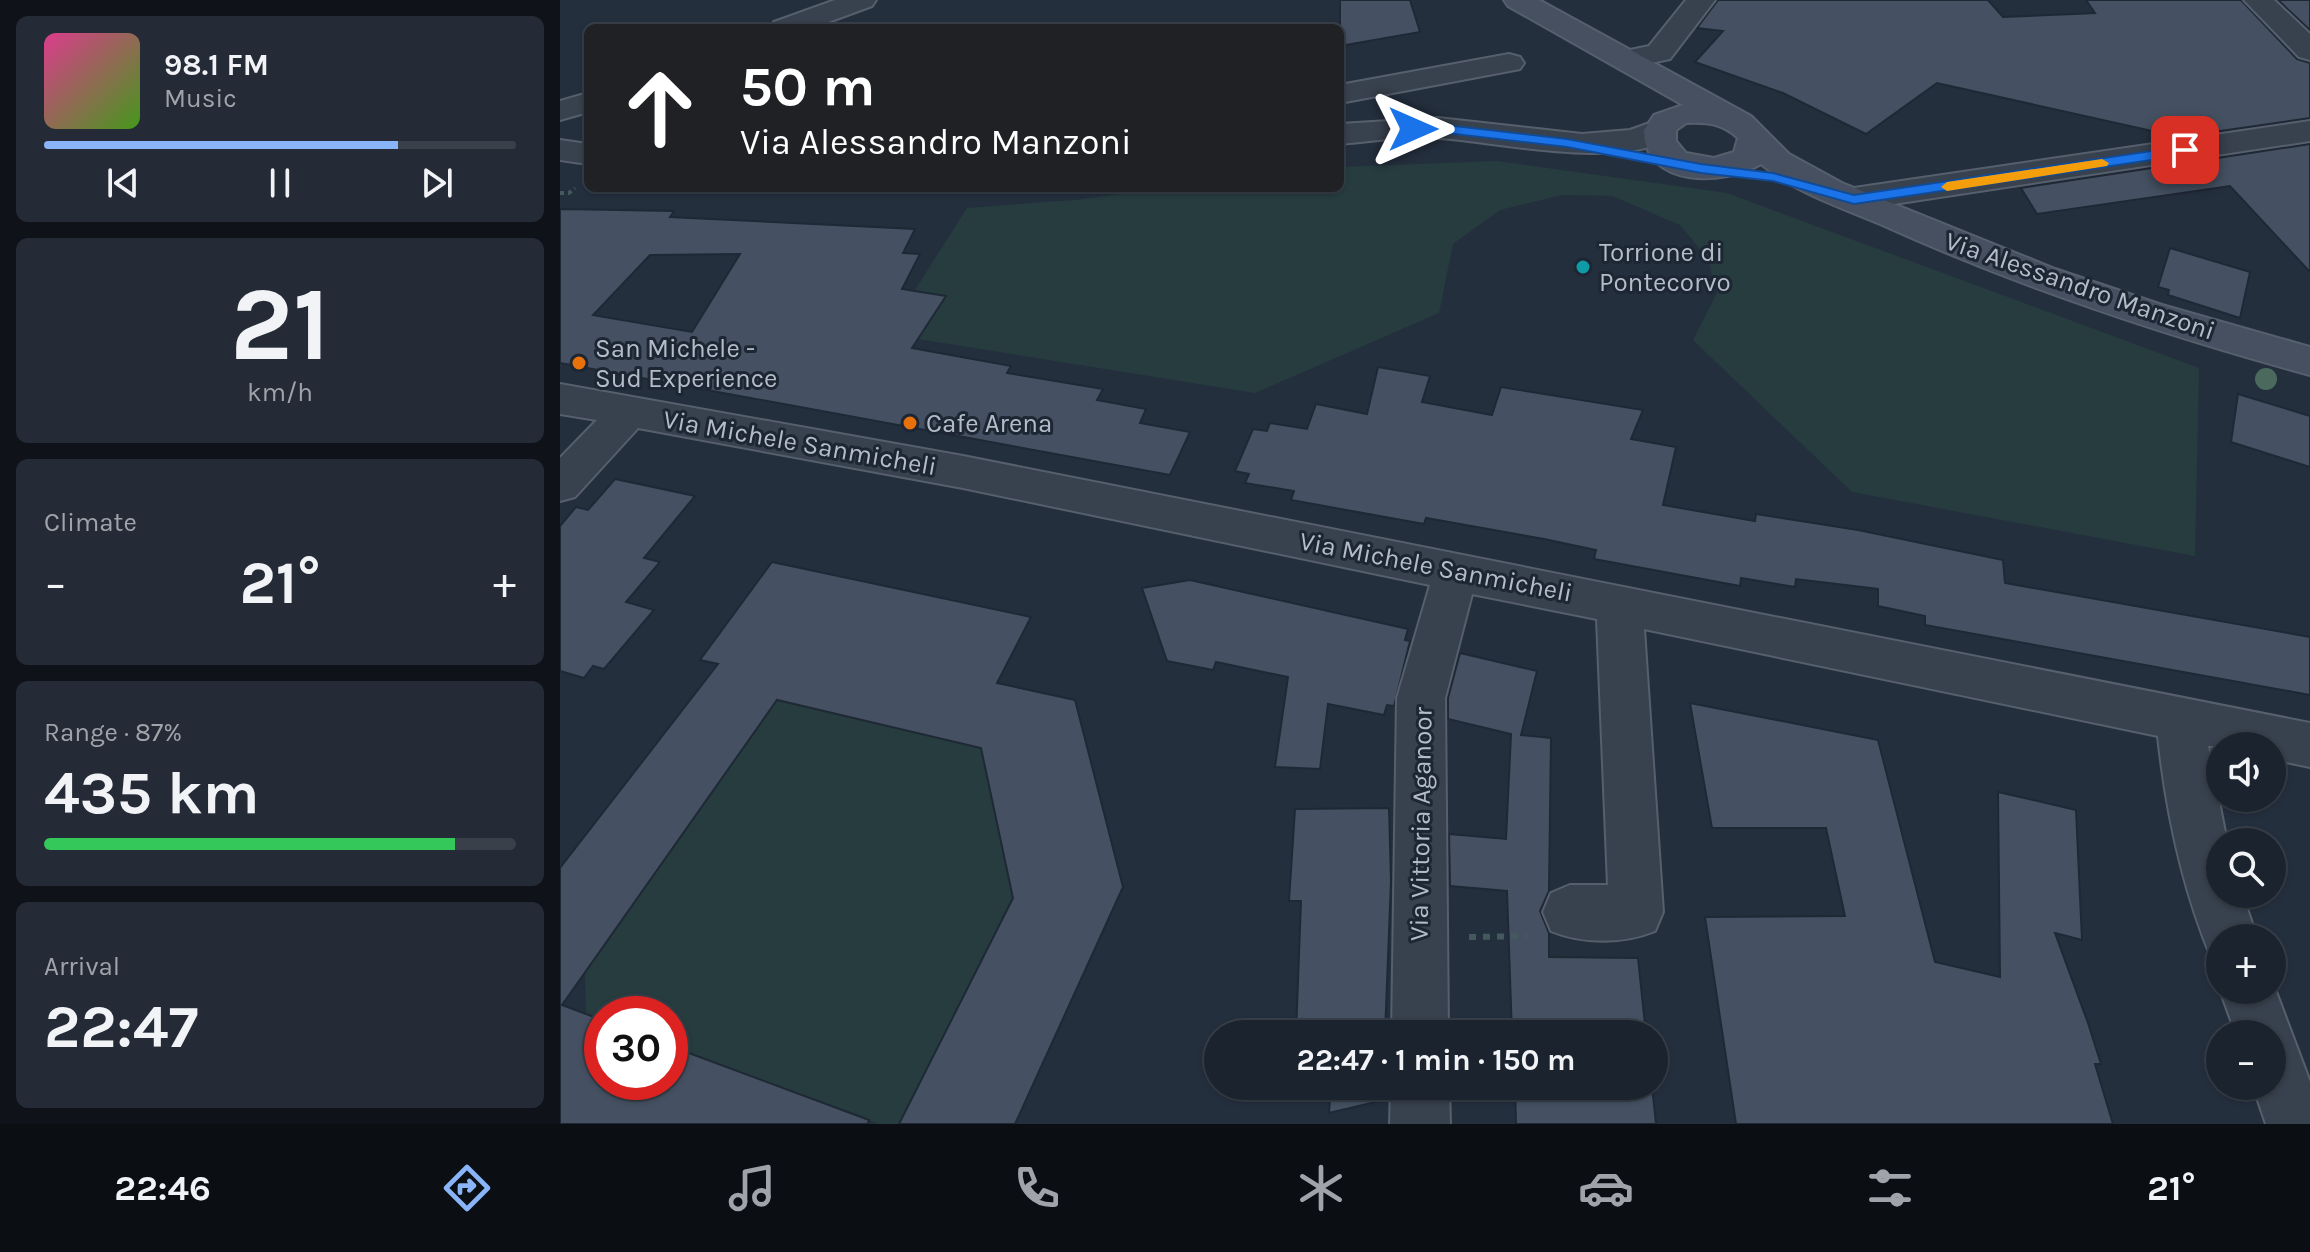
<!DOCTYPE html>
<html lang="en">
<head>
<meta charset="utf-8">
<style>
	body { margin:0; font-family:Karla,sans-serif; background:#242b36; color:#f1f3f6; height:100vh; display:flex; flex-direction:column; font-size:30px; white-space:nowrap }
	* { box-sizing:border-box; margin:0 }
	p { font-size:26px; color:#a0a4aa }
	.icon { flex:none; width:44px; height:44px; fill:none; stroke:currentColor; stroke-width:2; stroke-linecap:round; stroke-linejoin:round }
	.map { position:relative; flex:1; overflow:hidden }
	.sheet { display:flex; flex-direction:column; gap:16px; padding:16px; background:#0f1319; width:560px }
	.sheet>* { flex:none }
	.top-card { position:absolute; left:24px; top:24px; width:760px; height:168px; border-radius:12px; box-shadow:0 2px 6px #0004,0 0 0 2px #39404a; background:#202124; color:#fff; overflow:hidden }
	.controls { position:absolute; left:1646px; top:732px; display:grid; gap:16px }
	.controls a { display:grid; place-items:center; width:80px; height:80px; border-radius:50%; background:#1b232e; box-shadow:0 2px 6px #0004,0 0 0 2px #39404a; font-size:40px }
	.speed { position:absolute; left:24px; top:996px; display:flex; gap:16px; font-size:40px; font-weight:700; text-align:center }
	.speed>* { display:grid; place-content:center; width:104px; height:104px; border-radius:50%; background:#1b232e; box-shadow:0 2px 6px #0004,0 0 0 2px #39404a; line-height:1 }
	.speed .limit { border:12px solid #d22; background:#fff; color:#111 }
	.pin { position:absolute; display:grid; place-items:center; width:68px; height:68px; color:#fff; margin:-34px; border-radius:16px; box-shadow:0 4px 12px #0006 }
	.me { position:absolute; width:88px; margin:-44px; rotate:90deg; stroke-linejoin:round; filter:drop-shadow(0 0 6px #0008) }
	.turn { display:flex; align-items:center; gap:28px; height:168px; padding:0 24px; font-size:36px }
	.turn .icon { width:104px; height:104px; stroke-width:2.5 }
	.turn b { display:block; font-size:56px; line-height:68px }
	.big { font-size:60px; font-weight:700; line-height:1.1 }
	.sheet .widget { flex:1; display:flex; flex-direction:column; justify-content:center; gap:12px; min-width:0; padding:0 28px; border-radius:12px; background:#242b36 }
	.sheet .dial { align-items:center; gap:0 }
	.dial b { font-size:104px; line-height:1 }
	.song { display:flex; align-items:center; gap:24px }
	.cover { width:96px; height:96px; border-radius:12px; background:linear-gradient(135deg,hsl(330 70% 55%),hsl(100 70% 35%)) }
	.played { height:8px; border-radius:4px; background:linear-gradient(90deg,#8ab4f8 75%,#39404a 75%) }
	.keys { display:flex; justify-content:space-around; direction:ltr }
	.heat { display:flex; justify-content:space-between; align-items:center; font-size:44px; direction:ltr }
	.charge { height:12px; border-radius:6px; background:linear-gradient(90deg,#34c759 87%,#39404a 0) }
	.trip { position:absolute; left:644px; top:1020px; width:464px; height:80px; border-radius:40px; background:#1b232e; box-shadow:0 2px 6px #0004,0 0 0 2px #39404a; font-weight:700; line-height:80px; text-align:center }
	.dock { display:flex; height:128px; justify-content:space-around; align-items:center; background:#0b0e12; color:#a0a4aa }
	.dock .icon { width:56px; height:56px }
	.dock .current { color:#8ab4f8 }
	.dock b { font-size:36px; color:#f1f3f6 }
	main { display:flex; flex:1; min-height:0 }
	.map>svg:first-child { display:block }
	.green { fill:#263c3f }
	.building { fill:#455162; stroke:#1f2835; stroke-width:2; fill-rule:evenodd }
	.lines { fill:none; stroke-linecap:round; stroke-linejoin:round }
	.street-casing { stroke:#565f6c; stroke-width:4 }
	.secondary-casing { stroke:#565f6c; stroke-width:4 }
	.path-far1 { stroke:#44595c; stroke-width:4; stroke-dasharray:4 4; stroke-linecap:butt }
	.path { stroke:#44595c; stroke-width:6; stroke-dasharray:7 7; stroke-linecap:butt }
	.street { fill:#38414e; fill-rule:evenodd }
	.secondary { fill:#465061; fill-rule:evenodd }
	.tree { fill:#4b6a5d }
	.route { fill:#1a73e8; stroke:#114b97; stroke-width:2 }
	.slow { fill:#f59e0b }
	.culture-dot { fill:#0f9aa8; stroke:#1d2633; stroke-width:3 }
	.food-dot { fill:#e8710a; stroke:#1d2633; stroke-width:3 }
	.labels { text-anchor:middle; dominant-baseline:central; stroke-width:6; stroke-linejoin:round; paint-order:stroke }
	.poi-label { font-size:26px; fill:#b4bcc9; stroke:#1d2633; text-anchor:start }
	.street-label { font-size:26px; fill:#b4bcc9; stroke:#1d2633 }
</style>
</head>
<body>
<main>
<section class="sheet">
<div class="widget">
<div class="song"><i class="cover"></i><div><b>98.1 FM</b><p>Music</p></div></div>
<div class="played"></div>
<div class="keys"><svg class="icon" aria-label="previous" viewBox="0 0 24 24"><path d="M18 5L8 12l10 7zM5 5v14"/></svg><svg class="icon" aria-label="pause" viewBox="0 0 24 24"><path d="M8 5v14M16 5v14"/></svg><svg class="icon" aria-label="next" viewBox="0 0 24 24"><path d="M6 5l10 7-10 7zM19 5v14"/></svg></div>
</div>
<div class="widget dial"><b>21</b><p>km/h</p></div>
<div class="widget"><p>Climate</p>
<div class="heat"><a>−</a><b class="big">21°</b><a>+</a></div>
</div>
<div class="widget"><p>Range · 87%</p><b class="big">435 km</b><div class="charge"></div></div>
<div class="widget"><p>Arrival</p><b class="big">22:47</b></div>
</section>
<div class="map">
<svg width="1750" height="1124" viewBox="0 0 1750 1124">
	<rect width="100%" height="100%" fill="#242f3e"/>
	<g class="green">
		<polygon points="937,161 1167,193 1639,368 1635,556 1292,492 1133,340 1157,293 1148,259 1120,225 1052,196 1002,195 940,210 893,244 879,313 695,393 327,334 407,208 515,200 602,188 780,188 780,167"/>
		<polygon points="217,700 421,748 453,898 339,1124 319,1124 110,1046 110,1014 42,1014 42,1020 26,1014 25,973"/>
	</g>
	<g class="building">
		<polygon points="780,0 850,0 860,32 780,46"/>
		<polygon points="1158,0 1428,0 1443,17 1535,13 1526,0 1681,0 1737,59 1750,63 1750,118 1619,137 1377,83 1306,134 1223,93 1135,62 1163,31 1137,28"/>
		<polygon points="1718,0 1750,0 1750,30"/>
		<polygon points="1750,144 1750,272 1670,186 1477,214 1461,188"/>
		<path d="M0,209L114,211L110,217L355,229L343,253L360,254L342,289L386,296L352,348L451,366L447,373L543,389L537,400L586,409L580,423L630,432L610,475L0,363ZM180,254L132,332L33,315L90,255Z"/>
		<polygon points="1610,248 1690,272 1680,318 1608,295 1609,290 1598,287"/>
		<polygon points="818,367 870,376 862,402 932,415 941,387 1083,410 1071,439 1116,447 1103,505 1195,521 1196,514 1298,530 1443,560 1445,583 1750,637 1750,695 1365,625 1365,616 1318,606 1318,589 1236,579 1235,587 1181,578 1180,586 1034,559 1036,550 984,539 866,518 864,524 731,500 734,491 685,483 689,474 675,471 693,429 707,431 710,423 747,429 756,404 807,414"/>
		<polygon points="1678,394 1750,416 1750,467 1671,442"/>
		<polygon points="55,479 135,496 84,558 100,562 66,602 94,610 44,669 33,666 24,678 0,671 0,526 16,507 28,510"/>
		<polygon points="212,562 471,617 437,683 515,700 563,887 455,1124 339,1124 453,898 421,748 217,700 2,1005 42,1020 42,1082 110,1082 110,1046 309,1120 308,1124 0,1124 0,868 158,664 140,660"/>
		<polygon points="630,580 848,629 845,640 850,641 834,706 827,705 824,715 768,704 760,769 715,767 728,677 656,662 653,670 607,661 582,588"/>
		<polygon points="900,653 977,671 961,735 991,738 989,891 980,911 989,933 989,957 1078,958 1086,1034 952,1034 947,891 890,886 889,834 946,839 951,734 888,719 888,698"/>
		<polygon points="1130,703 1318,740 1375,962 1440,977 1438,792 1516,810 1522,940 1495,933 1528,1023 1541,1064 1535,1064 1553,1124 1176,1124 1145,917 1285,916 1266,828 1152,828"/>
		<polygon points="829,808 831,881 825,1034 736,1034 741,901 729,901 735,809"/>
		<polygon points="771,1086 825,1086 824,1100 769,1113"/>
		<polygon points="955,1086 1092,1086 1096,1124 956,1124"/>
	</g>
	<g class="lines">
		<defs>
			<g id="street">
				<polygon points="275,0 316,0 312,6 252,28 209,28 214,22"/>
				<polygon points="1126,0 1155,0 1110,59 1067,68 1056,65 1052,59 1056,53 1089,46"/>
				<polygon points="1684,0 1714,0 1750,34 1750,60 1739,57"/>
				<polygon points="949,54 960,57 964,63 960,69 780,103 780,85"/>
				<polygon points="28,93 28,112 0,120 0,101"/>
				<path d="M878,118L1022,134L1070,130L1101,119L1112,122L1117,129C1084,176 929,140 878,138C845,136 813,141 780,144V124Z"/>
				<polygon points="1750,121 1750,141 1294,210 1282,207 1277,199 1282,191 1294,188"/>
				<polygon points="0,140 28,144 28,164 0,160"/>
				<path d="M0,384L403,456L1750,723V767L1712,759V746H1648L1667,842H1660V894H1682L1697,938H1660V961L1651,957C1622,887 1606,811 1598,736L1084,629L1103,912L1095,931C1064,944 1022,944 991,931L983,912L991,893L1010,885H1048L1037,619L912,594L885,698L888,1034H832L837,698L870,585L403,488L78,428L15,497L0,501V458L37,420L0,414Z"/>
				<polygon points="1712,981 1750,1082 1750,1124 1706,1124 1693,1086 1712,1086 1712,1034 1676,1034 1660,990 1712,990"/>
				<polygon points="831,1086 889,1086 890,1124 830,1124"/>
			</g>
			<path id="secondary" d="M944,0H979L1191,116L1229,154L1282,183L1495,269L1602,305L1750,347V375C1603,335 1459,287 1320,224C1280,207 1234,192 1201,164C1164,186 1084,188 1084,130L1094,115L1123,105L948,6ZM1126,123C1147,122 1162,123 1178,138L1174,152L1154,158L1126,153L1116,141V130Z"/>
		</defs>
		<use href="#street" class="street-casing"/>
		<use href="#secondary" class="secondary-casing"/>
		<polyline class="path-far1" points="0,193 9,193 15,188"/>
		<polyline class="path" points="909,937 967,936"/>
		<use href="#street" class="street"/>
		<use href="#secondary" class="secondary"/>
	</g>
	<circle class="tree" cx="1706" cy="379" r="11"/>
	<polygon class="route" points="877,124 1007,139 1141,164 1213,173 1294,195 1625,146 1632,150 1625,155 1294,204 1213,181 1141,173 1007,147 877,132 853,133 846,129"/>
	<polygon class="slow" points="1542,159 1549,163 1547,166 1387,191 1381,187 1387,182"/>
	<circle class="culture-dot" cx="1023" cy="267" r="8"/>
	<g class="food-dot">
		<circle cx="19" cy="363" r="8"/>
		<circle cx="350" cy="423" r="8"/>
	</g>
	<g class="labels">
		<g class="poi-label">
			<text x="1039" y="252">Torrione di<tspan x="1039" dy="30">Pontecorvo</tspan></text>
			<text x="35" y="348">San Michele -<tspan x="35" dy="30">Sud Experience</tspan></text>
			<text x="366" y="423">Cafe Arena</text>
		</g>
		<g class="street-label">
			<text transform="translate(1520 286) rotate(19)">Via Alessandro Manzoni</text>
			<text transform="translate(240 443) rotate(10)">Via Michele Sanmicheli</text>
			<text transform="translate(876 567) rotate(11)">Via Michele Sanmicheli</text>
			<text transform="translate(861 824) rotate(-89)">Via Vittoria Aganoor</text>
		</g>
	</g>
</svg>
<div class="controls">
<a><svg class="icon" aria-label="sound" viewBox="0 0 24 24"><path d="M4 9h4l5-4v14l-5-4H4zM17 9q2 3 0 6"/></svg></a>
<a><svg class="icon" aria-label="search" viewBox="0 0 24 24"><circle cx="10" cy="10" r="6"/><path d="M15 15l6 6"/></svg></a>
<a>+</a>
<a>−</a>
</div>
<div class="speed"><div class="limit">30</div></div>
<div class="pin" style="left:1625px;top:150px;background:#d93025"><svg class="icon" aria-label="arrive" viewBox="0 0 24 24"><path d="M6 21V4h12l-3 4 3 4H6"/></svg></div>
<svg class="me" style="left:853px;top:129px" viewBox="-20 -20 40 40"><path d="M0-17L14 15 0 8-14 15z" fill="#1a73e8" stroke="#fff" stroke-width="4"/></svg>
<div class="trip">22:47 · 1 min · 150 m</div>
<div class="top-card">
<div class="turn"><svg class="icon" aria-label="ahead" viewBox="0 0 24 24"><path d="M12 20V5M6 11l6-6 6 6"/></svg><div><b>50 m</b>Via Alessandro Manzoni</div></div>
</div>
</div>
</main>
<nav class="dock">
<b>22:46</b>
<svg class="icon current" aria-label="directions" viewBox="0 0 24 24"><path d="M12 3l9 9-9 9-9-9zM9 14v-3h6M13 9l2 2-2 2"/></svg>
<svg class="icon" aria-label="music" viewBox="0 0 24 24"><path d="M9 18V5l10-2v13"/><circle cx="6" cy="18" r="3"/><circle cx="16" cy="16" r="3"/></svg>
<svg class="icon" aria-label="phone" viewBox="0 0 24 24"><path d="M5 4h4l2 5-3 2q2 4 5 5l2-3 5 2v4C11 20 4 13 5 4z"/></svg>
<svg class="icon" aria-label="climate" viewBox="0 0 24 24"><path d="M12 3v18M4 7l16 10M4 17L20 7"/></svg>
<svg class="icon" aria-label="car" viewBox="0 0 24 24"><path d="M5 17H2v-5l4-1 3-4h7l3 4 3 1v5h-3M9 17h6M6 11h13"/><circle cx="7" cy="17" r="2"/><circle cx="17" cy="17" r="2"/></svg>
<svg class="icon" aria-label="filters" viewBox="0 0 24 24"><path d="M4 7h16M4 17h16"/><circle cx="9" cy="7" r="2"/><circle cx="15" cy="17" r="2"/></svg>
<b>21°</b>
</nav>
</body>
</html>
